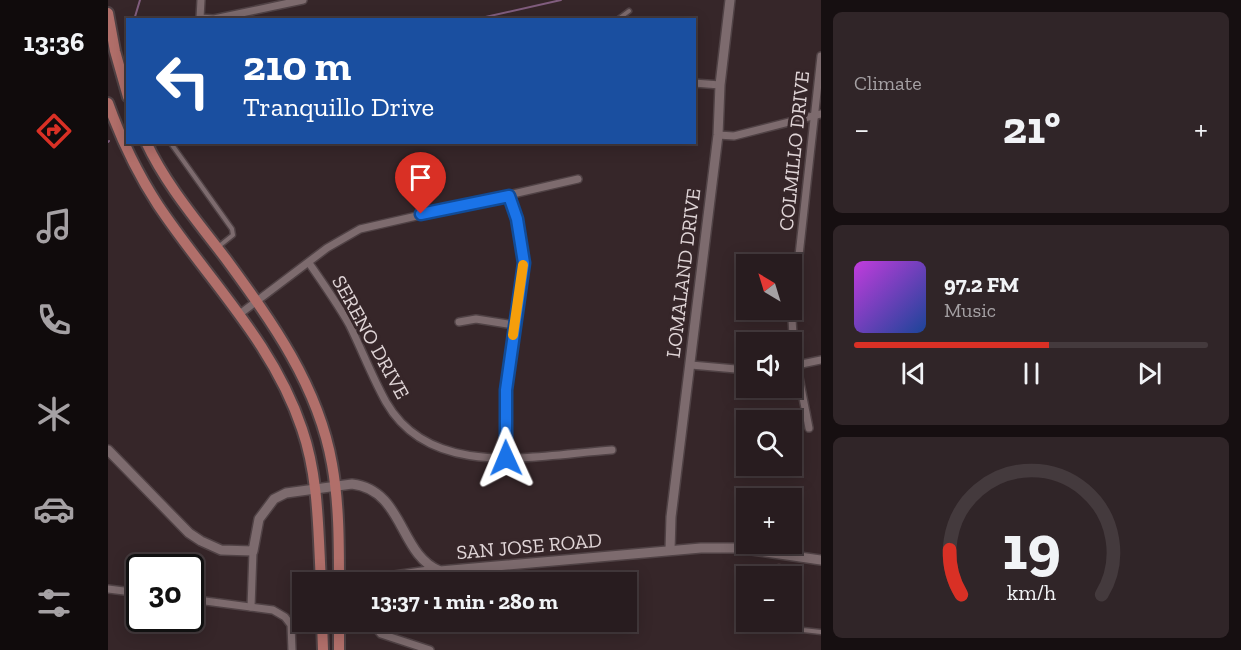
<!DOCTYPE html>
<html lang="en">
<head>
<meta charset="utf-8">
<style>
	body { margin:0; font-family:"Zilla Slab",serif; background:#302528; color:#f1f3f6; height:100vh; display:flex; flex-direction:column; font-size:22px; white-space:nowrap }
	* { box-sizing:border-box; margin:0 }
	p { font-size:20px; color:#a5a1a4 }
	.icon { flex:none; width:33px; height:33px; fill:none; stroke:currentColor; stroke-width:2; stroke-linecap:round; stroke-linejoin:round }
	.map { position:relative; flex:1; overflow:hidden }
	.sheet { display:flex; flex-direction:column; gap:12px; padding:12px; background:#160f11; width:420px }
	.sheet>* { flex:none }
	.top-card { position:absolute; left:18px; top:18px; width:570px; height:126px; border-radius:0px; box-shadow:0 3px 15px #0003,0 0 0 2px #443a3d; background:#1a4fa0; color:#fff; overflow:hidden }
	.needle { width:39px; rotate:322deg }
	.tools { position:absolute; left:628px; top:254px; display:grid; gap:12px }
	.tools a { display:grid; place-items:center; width:66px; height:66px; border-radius:0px; background:#281c1f; box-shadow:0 3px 15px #0003,0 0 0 2px #443a3d; font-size:30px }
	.speed { position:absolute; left:18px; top:554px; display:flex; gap:12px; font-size:30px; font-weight:700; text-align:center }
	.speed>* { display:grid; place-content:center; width:78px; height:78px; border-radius:50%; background:#281c1f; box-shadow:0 3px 15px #0003,0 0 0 2px #443a3d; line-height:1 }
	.speed .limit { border:3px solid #111; border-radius:9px; background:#fff; color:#111 }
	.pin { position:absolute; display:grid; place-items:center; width:51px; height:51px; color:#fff; margin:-62px -26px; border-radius:50% 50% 50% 0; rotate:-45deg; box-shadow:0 0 6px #0007 }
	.pin .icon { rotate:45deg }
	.me { position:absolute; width:66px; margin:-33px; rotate:359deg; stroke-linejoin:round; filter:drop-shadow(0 0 4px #0008) }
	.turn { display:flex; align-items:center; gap:21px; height:126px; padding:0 18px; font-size:27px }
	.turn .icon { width:78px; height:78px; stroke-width:2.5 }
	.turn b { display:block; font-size:42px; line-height:51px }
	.big { font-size:45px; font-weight:700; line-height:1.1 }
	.sheet .tile { flex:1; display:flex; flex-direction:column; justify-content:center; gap:9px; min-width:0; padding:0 21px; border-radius:9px; background:#302528 }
	.sheet .dial { align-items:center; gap:0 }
	.dial svg { height:156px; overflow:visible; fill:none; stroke:#443a3d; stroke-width:7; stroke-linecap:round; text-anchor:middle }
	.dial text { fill:#f1f3f6; stroke:none }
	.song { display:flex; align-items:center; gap:18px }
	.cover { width:72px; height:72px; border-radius:9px; background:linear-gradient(135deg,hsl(290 70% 55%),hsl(220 70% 35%)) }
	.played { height:6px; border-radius:3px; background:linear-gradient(90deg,#d93025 55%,#443a3d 55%) }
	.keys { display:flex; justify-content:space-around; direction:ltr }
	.heat { display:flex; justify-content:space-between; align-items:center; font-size:33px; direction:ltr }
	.trip { position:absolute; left:184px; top:572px; width:345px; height:60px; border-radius:0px; background:#281c1f; box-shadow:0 3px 15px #0003,0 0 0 2px #443a3d; font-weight:700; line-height:60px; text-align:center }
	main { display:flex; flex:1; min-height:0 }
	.tabs { display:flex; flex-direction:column; width:108px; justify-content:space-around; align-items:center; background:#100b0c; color:#a5a1a4 }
	.tabs .icon { width:42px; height:42px }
	.tabs .selected { color:#d93025 }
	.tabs b { font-size:27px; color:#f1f3f6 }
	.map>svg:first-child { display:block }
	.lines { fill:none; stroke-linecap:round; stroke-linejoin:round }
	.stream { stroke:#815d7e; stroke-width:2 }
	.service-casing { stroke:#504245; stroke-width:7 }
	.minor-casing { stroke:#504245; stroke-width:10 }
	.tertiary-casing { stroke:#504245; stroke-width:12 }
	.primary-casing { stroke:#504245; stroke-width:14 }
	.service { stroke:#7d6b6e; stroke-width:4 }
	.minor { stroke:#7d6b6e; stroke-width:7 }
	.tertiary { stroke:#7d6b6e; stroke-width:9 }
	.primary { stroke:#b16f6a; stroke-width:10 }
	.route-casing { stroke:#114b97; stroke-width:15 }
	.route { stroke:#1a73e8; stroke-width:10 }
	.slow { stroke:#f59e0b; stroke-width:10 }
	.labels { text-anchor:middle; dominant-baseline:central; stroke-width:6; stroke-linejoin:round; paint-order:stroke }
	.street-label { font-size:20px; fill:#e0d5d7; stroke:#362629 }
</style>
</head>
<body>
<main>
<nav class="tabs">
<b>13:36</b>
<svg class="icon selected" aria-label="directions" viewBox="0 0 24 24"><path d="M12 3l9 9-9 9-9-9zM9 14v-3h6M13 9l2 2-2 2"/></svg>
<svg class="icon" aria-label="music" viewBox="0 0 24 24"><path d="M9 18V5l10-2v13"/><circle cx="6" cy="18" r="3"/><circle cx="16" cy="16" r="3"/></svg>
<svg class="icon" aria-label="phone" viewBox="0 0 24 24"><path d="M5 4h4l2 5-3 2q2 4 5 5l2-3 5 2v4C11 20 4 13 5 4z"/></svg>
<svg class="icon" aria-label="climate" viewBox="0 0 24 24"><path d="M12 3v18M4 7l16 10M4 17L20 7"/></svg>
<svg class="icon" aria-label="car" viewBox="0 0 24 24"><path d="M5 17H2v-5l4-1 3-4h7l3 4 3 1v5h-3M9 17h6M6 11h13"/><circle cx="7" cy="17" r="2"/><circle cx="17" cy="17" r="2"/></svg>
<svg class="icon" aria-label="filters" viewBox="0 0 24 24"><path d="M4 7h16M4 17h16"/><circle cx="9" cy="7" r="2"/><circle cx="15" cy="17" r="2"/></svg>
</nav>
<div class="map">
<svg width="713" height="650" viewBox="0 0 713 650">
	<rect width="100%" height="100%" fill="#362629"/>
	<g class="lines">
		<g class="stream">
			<polyline points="26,20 32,0"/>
			<polyline points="364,20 453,0"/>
			<polyline points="0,142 1,141"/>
		</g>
		<defs>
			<g id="service">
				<polyline points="509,20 521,11"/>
				<polyline points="62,142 124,229 125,235 110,247"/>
				<polyline points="41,146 49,142"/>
				<polyline points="671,576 671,567"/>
				<polyline points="682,621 695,630 713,632"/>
			</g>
			<g id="minor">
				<polyline points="93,0 92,18 106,19 195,0"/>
				<polyline points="586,83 612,85"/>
				<polyline points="610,135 626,136 713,114"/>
				<path d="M201,263C215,283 229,303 241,324C254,350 264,377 278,402C323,481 430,455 504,450"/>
				<polyline points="133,313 219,248 252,229 470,179"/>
				<polyline points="351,322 368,319 406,325"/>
				<polyline points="583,365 639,370"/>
				<polyline points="684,366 713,360"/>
				<polyline points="701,428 686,352 684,319 713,56"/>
				<polyline points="398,458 398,390 416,263 409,218 401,196"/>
				<polyline points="266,582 273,577 327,569"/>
				<polyline points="0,589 32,593"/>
				<polyline points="82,599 165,610 177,617 183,625 184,650"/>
				<polyline points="143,607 145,551"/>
				<polyline points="262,621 273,634 322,650"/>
			</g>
			<g id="tertiary">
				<path d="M0,450L81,533L93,541L113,550L145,551L151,519L166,499L178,493L244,484C296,490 291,555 332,571L593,548H630L713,560"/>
				<polyline points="562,550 563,517 610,135 612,85 622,0"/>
			</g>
			<g id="primary">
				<polyline points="0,13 7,51 20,97"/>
				<path d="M0,103C13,139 29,173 50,205C100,280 165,342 194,429C211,478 210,531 213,582"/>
				<path d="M38,142C58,185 90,222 118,259C164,322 210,385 224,464C231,502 231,543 231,582"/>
				<polyline points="214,621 215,650"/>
				<polyline points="231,621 231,650"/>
			</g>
		</defs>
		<use href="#service" class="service-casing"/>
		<use href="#minor" class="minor-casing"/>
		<use href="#tertiary" class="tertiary-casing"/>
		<use href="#primary" class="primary-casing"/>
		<use href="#service" class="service"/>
		<use href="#minor" class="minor"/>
		<use href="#tertiary" class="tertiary"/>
		<use href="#primary" class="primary"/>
	</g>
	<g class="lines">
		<defs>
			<polyline id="route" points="313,214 401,196 409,219 416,263 398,390 398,458"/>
		</defs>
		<use href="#route" class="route-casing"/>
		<use href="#route" class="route"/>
		<polyline class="slow" points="405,335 415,265"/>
	</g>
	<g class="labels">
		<g class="street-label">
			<text transform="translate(686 151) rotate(-84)">COLMILLO DRIVE</text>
			<text transform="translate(575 273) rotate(-83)">LOMALAND DRIVE</text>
			<text transform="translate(263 337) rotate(61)">SERENO DRIVE</text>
			<text transform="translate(421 546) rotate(-5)">SAN JOSE ROAD</text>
		</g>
	</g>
</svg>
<div class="tools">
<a><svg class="needle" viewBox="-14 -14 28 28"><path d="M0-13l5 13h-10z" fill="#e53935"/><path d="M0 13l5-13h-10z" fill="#a5a1a4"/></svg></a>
<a><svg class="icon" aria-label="sound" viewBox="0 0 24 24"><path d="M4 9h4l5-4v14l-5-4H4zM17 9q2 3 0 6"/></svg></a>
<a><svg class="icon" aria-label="search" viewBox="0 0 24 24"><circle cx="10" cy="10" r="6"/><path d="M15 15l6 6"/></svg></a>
<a>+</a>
<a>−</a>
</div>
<div class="speed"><div class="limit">30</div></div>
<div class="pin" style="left:313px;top:214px;background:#d93025"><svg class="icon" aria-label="arrive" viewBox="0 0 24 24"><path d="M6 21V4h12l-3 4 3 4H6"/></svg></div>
<svg class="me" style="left:398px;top:458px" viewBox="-20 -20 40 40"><path d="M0-17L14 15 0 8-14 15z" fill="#1a73e8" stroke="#fff" stroke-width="4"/></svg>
<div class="trip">13:37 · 1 min · 280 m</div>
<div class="top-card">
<div class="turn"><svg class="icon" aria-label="left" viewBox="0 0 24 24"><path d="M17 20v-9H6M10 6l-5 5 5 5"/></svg><div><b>210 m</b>Tranquillo Drive</div></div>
</div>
</div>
<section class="sheet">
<div class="tile"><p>Climate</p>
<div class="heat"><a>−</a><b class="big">21°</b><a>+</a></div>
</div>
<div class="tile">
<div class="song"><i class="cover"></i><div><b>97.2 FM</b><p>Music</p></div></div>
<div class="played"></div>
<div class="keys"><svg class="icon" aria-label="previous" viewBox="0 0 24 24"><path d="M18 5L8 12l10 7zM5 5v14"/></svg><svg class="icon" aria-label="pause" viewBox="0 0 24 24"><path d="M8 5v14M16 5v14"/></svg><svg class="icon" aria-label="next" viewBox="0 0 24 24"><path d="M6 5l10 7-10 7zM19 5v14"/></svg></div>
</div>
<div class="tile dial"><svg viewBox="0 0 100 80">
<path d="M14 69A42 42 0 1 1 86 69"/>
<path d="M14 69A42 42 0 0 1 8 46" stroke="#d93025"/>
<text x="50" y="56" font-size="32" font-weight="700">19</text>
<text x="50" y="72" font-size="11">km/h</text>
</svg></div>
</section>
</main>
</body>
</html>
